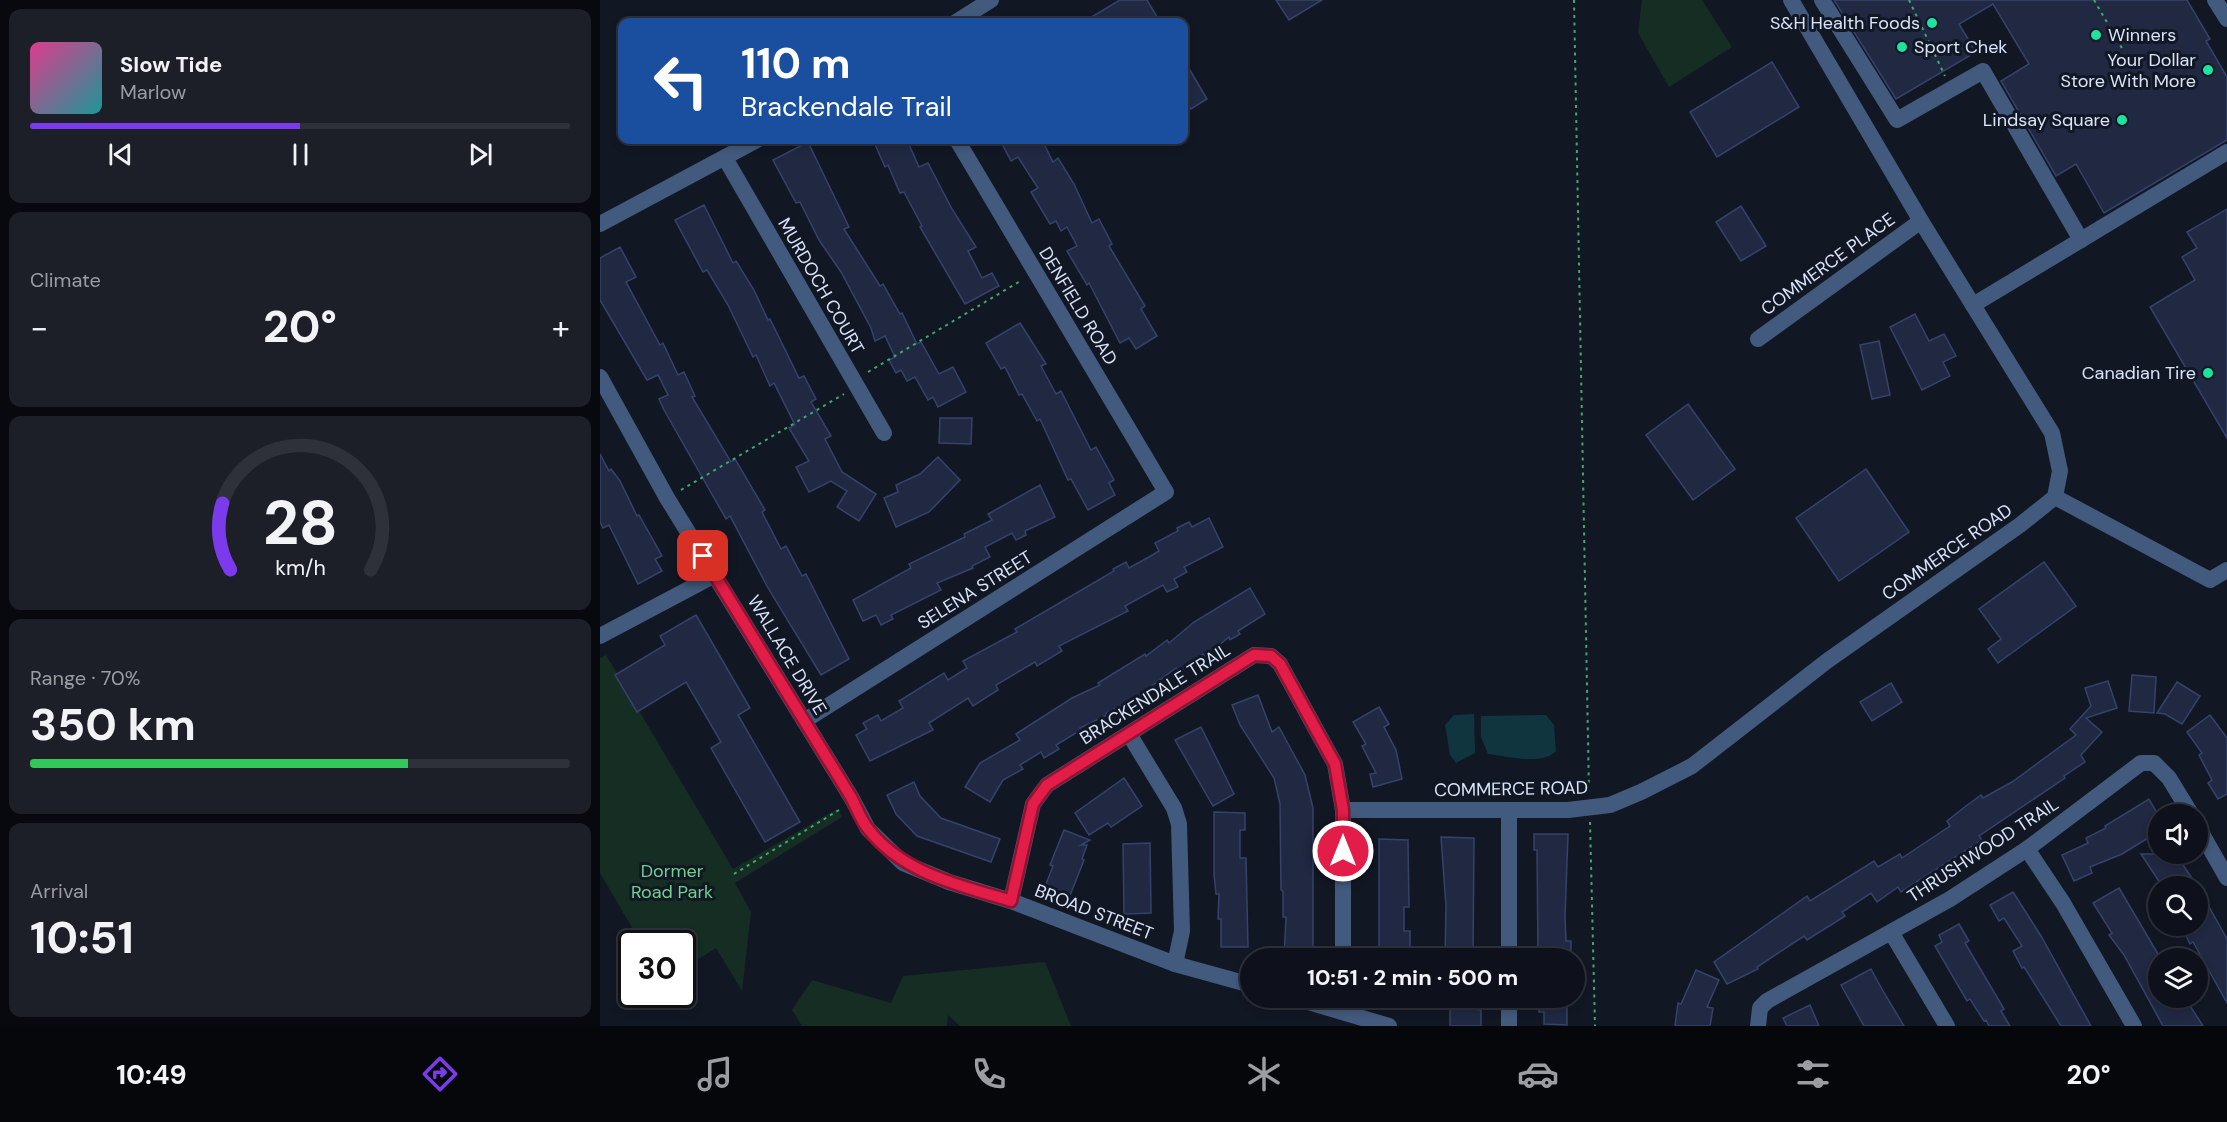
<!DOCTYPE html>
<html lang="en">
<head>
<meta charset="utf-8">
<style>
	body { margin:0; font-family:"DM Sans",sans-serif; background:#1c1f28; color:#f1f3f6; height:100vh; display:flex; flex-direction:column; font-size:22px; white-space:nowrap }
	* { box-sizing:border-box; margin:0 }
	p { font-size:20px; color:#9b9da3 }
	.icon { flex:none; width:33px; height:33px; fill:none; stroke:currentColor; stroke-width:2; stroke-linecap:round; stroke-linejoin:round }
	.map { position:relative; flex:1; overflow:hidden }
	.details { display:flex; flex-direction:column; gap:9px; padding:9px; background:#08090f; width:600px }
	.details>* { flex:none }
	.top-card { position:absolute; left:18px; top:18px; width:570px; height:126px; border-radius:12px; box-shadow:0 3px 9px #0003,0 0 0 2px #2e313a; background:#1a4fa0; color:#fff; overflow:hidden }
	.fabs { position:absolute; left:1548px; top:804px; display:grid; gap:12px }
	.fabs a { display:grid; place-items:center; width:60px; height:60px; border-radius:50%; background:#0e111b; box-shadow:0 3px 9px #0003,0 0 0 2px #2e313a; font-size:30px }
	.speed { position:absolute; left:18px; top:930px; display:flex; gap:12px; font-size:30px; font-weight:700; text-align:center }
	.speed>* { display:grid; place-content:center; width:78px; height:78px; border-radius:50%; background:#0e111b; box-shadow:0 3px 9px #0003,0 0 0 2px #2e313a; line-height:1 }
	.speed .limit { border:3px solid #111; border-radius:9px; background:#fff; color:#111 }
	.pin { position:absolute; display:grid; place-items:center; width:51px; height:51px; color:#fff; margin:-26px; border-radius:12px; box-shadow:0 3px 9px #0006 }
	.me { position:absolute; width:66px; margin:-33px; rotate:0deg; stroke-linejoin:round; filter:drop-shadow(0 0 4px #0008) }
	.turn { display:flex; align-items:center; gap:21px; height:126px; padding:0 24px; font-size:27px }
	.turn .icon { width:78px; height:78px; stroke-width:2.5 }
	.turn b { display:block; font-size:42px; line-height:51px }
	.big { font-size:45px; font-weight:700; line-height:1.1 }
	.details .tile { flex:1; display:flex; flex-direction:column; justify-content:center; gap:9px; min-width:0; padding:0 21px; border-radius:12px; background:#1c1f28 }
	.details .dial { align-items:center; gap:0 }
	.dial svg { height:156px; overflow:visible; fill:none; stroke:#2e313a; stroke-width:7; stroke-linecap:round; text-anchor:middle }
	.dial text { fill:#f1f3f6; stroke:none }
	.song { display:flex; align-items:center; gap:18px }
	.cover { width:72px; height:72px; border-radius:9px; background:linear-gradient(135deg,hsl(330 70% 55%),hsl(180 70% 35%)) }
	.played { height:6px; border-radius:3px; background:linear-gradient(90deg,#7c3aed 50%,#2e313a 50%) }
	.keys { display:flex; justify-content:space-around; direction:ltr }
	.heat { display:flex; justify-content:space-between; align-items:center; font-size:33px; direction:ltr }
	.charge { height:9px; border-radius:4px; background:linear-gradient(90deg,#34c759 70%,#2e313a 0) }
	.trip { position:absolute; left:640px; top:948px; width:345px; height:60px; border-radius:30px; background:#0e111b; box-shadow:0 3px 9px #0003,0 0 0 2px #2e313a; font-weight:700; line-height:60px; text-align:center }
	.tab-bar { display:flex; height:96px; justify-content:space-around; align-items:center; background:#06070b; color:#9b9da3 }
	.tab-bar .icon { width:42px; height:42px }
	.tab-bar .active { color:#7c3aed }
	.tab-bar b { font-size:27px; color:#f1f3f6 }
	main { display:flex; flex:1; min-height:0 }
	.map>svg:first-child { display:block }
	.green { fill:#152d22 }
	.water { fill:#10353e }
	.building { fill:#202842; stroke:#35426c; stroke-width:1.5 }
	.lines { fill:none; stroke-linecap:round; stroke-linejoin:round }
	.path { stroke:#3ea973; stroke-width:2; stroke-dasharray:3 4.5; stroke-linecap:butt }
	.minor { stroke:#425a7d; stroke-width:16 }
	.route-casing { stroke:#92132f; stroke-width:15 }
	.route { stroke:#e11d48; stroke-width:10 }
	.poi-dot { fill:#1ce39f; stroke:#121724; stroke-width:2 }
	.labels { text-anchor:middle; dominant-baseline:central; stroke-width:6; stroke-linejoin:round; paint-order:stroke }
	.poi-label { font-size:18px; fill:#d9e4fa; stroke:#121724; text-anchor:end }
	.street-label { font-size:18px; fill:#d9e4fa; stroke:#121724 }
	.park-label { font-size:18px; fill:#6dd28c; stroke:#121724 }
</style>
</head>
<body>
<main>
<section class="details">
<div class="tile">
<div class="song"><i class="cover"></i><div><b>Slow Tide</b><p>Marlow</p></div></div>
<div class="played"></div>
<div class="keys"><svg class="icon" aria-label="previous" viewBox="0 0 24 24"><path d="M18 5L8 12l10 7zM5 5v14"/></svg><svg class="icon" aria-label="pause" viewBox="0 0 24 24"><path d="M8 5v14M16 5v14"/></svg><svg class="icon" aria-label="next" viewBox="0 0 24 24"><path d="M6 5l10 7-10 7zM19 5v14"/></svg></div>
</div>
<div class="tile"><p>Climate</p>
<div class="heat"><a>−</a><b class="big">20°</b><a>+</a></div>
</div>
<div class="tile dial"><svg viewBox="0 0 100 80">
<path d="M14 69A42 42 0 1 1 86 69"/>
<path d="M14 69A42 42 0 0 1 10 35" stroke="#7c3aed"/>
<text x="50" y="56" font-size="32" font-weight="700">28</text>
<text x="50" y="72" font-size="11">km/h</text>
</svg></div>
<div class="tile"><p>Range · 70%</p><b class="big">350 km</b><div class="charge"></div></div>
<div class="tile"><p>Arrival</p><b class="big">10:51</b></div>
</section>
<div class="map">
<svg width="1627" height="1026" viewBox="0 0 1627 1026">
	<rect width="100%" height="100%" fill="#121724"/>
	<g class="green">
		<polygon points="1042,0 1102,0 1132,47 1069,87 1038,33"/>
		<polygon points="6,655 133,869 237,809 242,817 135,883 151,912 142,991 116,948 83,969 82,944 41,943 0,873 0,658"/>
		<polygon points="445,962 471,1026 360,1026 348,1015 347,1026 202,1026 192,1010 212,980 291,1003 303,976"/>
	</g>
	<g class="water">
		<polygon points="874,714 875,753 856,763 850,755 845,725 854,715"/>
		<path d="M946,715L954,725L956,751C943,766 906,756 888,754L881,737V716Z"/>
	</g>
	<g class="building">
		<polygon points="520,0 547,0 560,22 483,22"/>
		<polygon points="676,0 722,0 689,20"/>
		<polygon points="1234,0 1587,0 1610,39 1606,41 1627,77 1627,140 1504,213 1476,164 1456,176 1401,81 1429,64 1393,4 1359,24 1376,52 1296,99"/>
		<polygon points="584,60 607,99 591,109 584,96"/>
		<polygon points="1172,62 1199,107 1117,157 1090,112"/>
		<polygon points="273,140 307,140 319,167 328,163 352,209 376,247 368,251 382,278 392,273 399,286 365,304 320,227 322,226 304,192 300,193 288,165 285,167"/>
		<polygon points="400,140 442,140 453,162 458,158 474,184 492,223 499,219 512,244 509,246 545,306 541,309 557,336 536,349 529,338 520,343 489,283 487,285 467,251 477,246 467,227 461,231 456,221 450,224 431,192 438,188 418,157 411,161"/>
		<polygon points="208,142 249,227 244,229 280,286 283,284 300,314 302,313 317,344 321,342 339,374 353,367 366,392 338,407 333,397 328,400 315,377 307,381 301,370 296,373 289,360 295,357 285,336 275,341 271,328 241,272 219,240 200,202 196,203 173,160"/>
		<polygon points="104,205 133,263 136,261 154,290 168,320 170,319 199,378 204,376 216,399 211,402 231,436 225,439 242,472 276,494 259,521 237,507 247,491 231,481 209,492 196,467 209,461 189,428 195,425 174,383 170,386 156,355 153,357 128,305 107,270 103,272 75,220"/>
		<polygon points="1141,206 1166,246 1141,261 1116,222"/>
		<polygon points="1627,209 1627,438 1550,307 1595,280 1582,257 1597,248 1587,232"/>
		<polygon points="20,247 36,277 26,282 60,345 63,343 78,375 84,372 95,396 92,397 131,462 135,459 165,510 162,512 181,549 186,546 202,576 206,574 249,659 221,675 168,588 130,516 126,519 64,410 59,399 68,395 58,375 47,380 0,300 0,258"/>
		<polygon points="1315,314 1329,341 1344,334 1356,356 1343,362 1350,376 1322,390 1290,327"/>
		<polygon points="420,323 446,364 441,366 456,394 461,391 491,450 496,447 514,480 509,483 515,495 488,510 471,479 468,480 440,419 437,421 422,394 419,395 405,367 401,369 386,343"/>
		<polygon points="1279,341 1290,395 1272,399 1260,345"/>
		<polygon points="1088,404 1135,469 1093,500 1046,435"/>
		<polygon points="340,418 372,418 371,444 339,443"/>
		<polygon points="0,454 9,471 11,469 20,481 37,516 39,515 62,556 55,559 62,571 38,584 9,525 3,528 0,522"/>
		<polygon points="338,457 360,480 329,512 296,527 284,498 298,492 296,485 320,474"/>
		<polygon points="1266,469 1309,532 1239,581 1196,518"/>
		<polygon points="440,485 455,517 425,531 426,535 416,540 412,533 385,547 390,557 372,566 373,568 337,583 341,590 291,615 293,619 281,625 276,615 263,621 253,600 311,568 309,564 365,537 364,534 392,520 388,514"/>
		<polygon points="609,518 623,547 584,567 587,572 574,579 578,587 567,592 563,585 525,606 528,611 459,646 462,651 437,666 435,662 396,685 398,690 373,706 368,698 329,723 333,730 270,761 256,735 267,729 263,723 278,715 281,721 303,708 299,701 344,673 348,680 367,668 363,661 417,632 415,629 514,571 513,569 526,562 529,568 549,557 559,551 555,543 578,531 577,528 589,522 592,527"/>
		<polygon points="1444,562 1476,606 1398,663 1388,649 1401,639 1379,609"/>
		<polygon points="650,588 665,614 638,631 640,634 630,640 629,637 605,657 603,654 580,672 576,668 537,697 506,713 507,715 480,728 481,730 456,745 459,749 444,758 441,752 420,765 423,769 403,780 390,802 365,787 380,763 420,740 416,734 472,698 500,685 498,683 545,654 546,656 567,640 569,643 594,622"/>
		<polygon points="96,615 150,708 138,715 200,822 165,842 111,748 121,742 86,682 37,712 15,675 65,645 60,636"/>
		<polygon points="1532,675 1556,677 1554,713 1529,711"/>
		<polygon points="1508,681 1517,708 1486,718 1502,732 1481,755 1485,762 1464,776 1465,778 1379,836 1382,840 1301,892 1298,887 1277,902 1271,893 1242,912 1245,916 1234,923 1207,940 1204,936 1157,967 1158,969 1127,984 1114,962 1207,896 1210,901 1274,861 1278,867 1300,854 1302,858 1350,826 1347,821 1366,806 1381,795 1383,798 1412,782 1476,735 1470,729 1491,706 1485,688"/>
		<polygon points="1577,682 1600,696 1582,724 1565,714 1557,713"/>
		<polygon points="1291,683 1302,702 1272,721 1260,702"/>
		<polygon points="658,695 672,732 679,727 705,775 713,808 713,958 684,958 686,917 683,917 683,891 681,890 680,804 674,778 640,725 632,705"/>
		<polygon points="779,707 789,724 784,727 796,750 802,779 773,787 770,774 776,773 762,746 766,744 753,722"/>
		<polygon points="1610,715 1627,738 1627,794 1618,799 1608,783 1612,780 1599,755 1602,753 1587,732"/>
		<polygon points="601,727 634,794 613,806 575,740"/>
		<polygon points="524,778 542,806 511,827 508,823 489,835 475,813"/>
		<polygon points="314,782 320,796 341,818 400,839 391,862 317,836 296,814 287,795"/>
		<polygon points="1549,799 1558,815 1558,832 1522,854 1490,867 1492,873 1474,881 1462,855 1488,843 1486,838 1506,828 1505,826"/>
		<polygon points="614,812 645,813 645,830 640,830 640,858 646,858 648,947 621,947 621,919 618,919 619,894 616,894 614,874"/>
		<polygon points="464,830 490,840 481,845 487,845 482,859 484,860 469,898 444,889 453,866 450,865"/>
		<polygon points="934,834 968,834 965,917 966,941 971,941 971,958 944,958 944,952 938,952 937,850 934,850"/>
		<polygon points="841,837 874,838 873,958 845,958 846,906"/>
		<polygon points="779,839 808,840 809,907 804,907 804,931 810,931 810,958 782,958 782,948 779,948"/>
		<polygon points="550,843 551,913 524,914 523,844"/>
		<polygon points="1541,854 1564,854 1568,859 1576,854 1597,886 1562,886"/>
		<polygon points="1598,887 1627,939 1627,1003 1593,942 1590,944 1581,926 1598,926"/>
		<polygon points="1519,888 1558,954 1558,998 1585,998 1603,1026 1563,1026 1524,955 1509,935 1512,933 1493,903"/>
		<polygon points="1413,892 1441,936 1491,1026 1461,1026 1424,967 1422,968 1413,951 1422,946 1404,918 1399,921 1390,905"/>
		<polygon points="1359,924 1369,941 1365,943 1404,1009 1401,1011 1410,1026 1389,1026 1386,1020 1384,1021 1370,999 1367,1001 1335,946 1342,942 1339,935"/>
		<polygon points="1271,969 1283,991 1304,1026 1264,1026 1241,985"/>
		<polygon points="1096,970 1119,980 1107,1007 1113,1008 1110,1026 1075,1026 1078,1003 1081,1004"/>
		<polygon points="850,998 874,998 874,1009 881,1010 881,1026 850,1026"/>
		<polygon points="939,998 967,998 967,1025 944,1024 944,1012 939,1012"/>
		<polygon points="1210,1005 1219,1026 1187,1026 1183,1018"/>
	</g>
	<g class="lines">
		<g class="path">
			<polyline points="974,0 989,792"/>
			<polyline points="1309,0 1345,76"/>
			<polyline points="1494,0 1523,50"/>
			<polyline points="268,372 422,280"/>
			<polyline points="81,490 244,394"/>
			<polyline points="990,822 995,1026"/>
			<polyline points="134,874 239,810"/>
		</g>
		<g class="minor">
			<polyline points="1222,0 1297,120 1383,71 1481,240"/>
			<polyline points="1615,0 1627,19"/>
			<polyline points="356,22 391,0"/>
			<polyline points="125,158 284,433"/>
			<polyline points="0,224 157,140"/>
			<polyline points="1373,305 1627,152"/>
			<polyline points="1158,339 1321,221"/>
			<polyline points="0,377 67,498 251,797 268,829 303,863 349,882 411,901 575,964 651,985"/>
			<polyline points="1455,497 1610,580 1627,570"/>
			<polyline points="0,636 115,575"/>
			<polyline points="204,721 566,492 357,140"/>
			<polyline points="529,734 574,808 579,824 582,931 575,964"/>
			<polyline points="743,810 968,810 1010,805 1041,792 1092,766 1227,661 1420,525 1455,497 1460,471 1452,433 1321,221 1191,0"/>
			<polyline points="1598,827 1627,878"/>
			<polyline points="1427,849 1463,903 1534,1026"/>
			<polyline points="411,901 433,804 447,785 654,655 671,656 680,664 735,764 743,810 743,958"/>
			<polyline points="1291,932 1347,1026"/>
			<polyline points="909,958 909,811"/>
			<polyline points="695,998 789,1026"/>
			<polyline points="909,1026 909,998"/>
			<polyline points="1158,1026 1160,1008 1167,1001 1350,899 1427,849 1541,763 1554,763 1569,778 1591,814"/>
		</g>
	</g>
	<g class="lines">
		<defs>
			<path id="route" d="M103,556L251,797C257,808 261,821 269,830C304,874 360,885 411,901L433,804L447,785L654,655L671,656L680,664L735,764L743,810V851"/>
		</defs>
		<use href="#route" class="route-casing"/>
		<use href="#route" class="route"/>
	</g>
	<g class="poi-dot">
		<circle cx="1332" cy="23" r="6"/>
		<circle cx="1496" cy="35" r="6"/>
		<circle cx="1302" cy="47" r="6"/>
		<circle cx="1608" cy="70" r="6"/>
		<circle cx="1522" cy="120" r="6"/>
		<circle cx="1608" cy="373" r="6"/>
	</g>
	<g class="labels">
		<g class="poi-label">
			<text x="1320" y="23">S&amp;H Health Foods</text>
			<text x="1508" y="35" text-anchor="start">Winners</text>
			<text x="1314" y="47" text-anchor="start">Sport Chek</text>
			<text x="1596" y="60">Your Dollar<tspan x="1596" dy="21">Store With More</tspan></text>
			<text x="1510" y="120">Lindsay Square</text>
			<text x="1596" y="373">Canadian Tire</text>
		</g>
		<g class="street-label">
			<text transform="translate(1228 264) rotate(-36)">COMMERCE PLACE</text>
			<text transform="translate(221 286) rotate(60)">MURDOCH COURT</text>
			<text transform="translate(478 306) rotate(59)">DENFIELD ROAD</text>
			<text transform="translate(1347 552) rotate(-35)">COMMERCE ROAD</text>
			<text transform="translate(375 590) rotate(-32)">SELENA STREET</text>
			<text transform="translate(187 655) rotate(59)">WALLACE DRIVE</text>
			<text transform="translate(555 694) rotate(-32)">BRACKENDALE TRAIL</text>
			<text transform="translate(911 789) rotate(-1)">COMMERCE ROAD</text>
			<text transform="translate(1383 850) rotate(-33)">THRUSHWOOD TRAIL</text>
			<text transform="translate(494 912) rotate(21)">BROAD STREET</text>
		</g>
		<g class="park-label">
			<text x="72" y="871">Dormer<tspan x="72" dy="21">Road Park</tspan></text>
		</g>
	</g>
</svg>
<div class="fabs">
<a><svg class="icon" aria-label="sound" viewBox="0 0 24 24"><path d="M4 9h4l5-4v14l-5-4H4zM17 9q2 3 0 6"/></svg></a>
<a><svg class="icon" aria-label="search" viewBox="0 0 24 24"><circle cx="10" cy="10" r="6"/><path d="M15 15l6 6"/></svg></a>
<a><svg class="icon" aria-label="layers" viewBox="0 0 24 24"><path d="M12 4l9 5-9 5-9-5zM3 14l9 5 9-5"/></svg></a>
</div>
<div class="speed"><div class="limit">30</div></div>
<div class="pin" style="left:103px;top:556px;background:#d93025"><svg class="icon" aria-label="arrive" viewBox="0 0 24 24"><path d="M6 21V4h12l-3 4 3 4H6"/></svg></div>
<svg class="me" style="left:743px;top:851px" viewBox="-20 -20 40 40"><circle r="17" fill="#e11d48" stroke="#fff" stroke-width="3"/><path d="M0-11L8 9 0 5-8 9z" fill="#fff"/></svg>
<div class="trip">10:51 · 2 min · 500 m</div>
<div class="top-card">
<div class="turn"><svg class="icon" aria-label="left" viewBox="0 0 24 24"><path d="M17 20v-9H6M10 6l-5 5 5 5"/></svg><div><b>110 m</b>Brackendale Trail</div></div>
</div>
</div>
</main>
<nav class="tab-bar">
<b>10:49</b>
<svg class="icon active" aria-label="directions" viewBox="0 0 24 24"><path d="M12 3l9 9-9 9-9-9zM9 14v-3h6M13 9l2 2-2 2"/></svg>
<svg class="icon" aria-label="music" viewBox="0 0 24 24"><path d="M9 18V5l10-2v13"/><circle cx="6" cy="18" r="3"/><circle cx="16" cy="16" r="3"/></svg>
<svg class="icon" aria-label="phone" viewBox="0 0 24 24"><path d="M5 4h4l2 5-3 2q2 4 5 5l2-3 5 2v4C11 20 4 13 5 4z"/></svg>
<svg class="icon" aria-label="climate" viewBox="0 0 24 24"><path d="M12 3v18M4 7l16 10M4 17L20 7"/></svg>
<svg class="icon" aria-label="car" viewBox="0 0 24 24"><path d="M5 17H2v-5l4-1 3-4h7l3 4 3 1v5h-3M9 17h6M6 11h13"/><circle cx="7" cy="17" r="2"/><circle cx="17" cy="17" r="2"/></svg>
<svg class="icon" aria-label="filters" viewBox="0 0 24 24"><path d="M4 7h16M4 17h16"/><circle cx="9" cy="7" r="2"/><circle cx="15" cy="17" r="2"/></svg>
<b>20°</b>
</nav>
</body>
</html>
